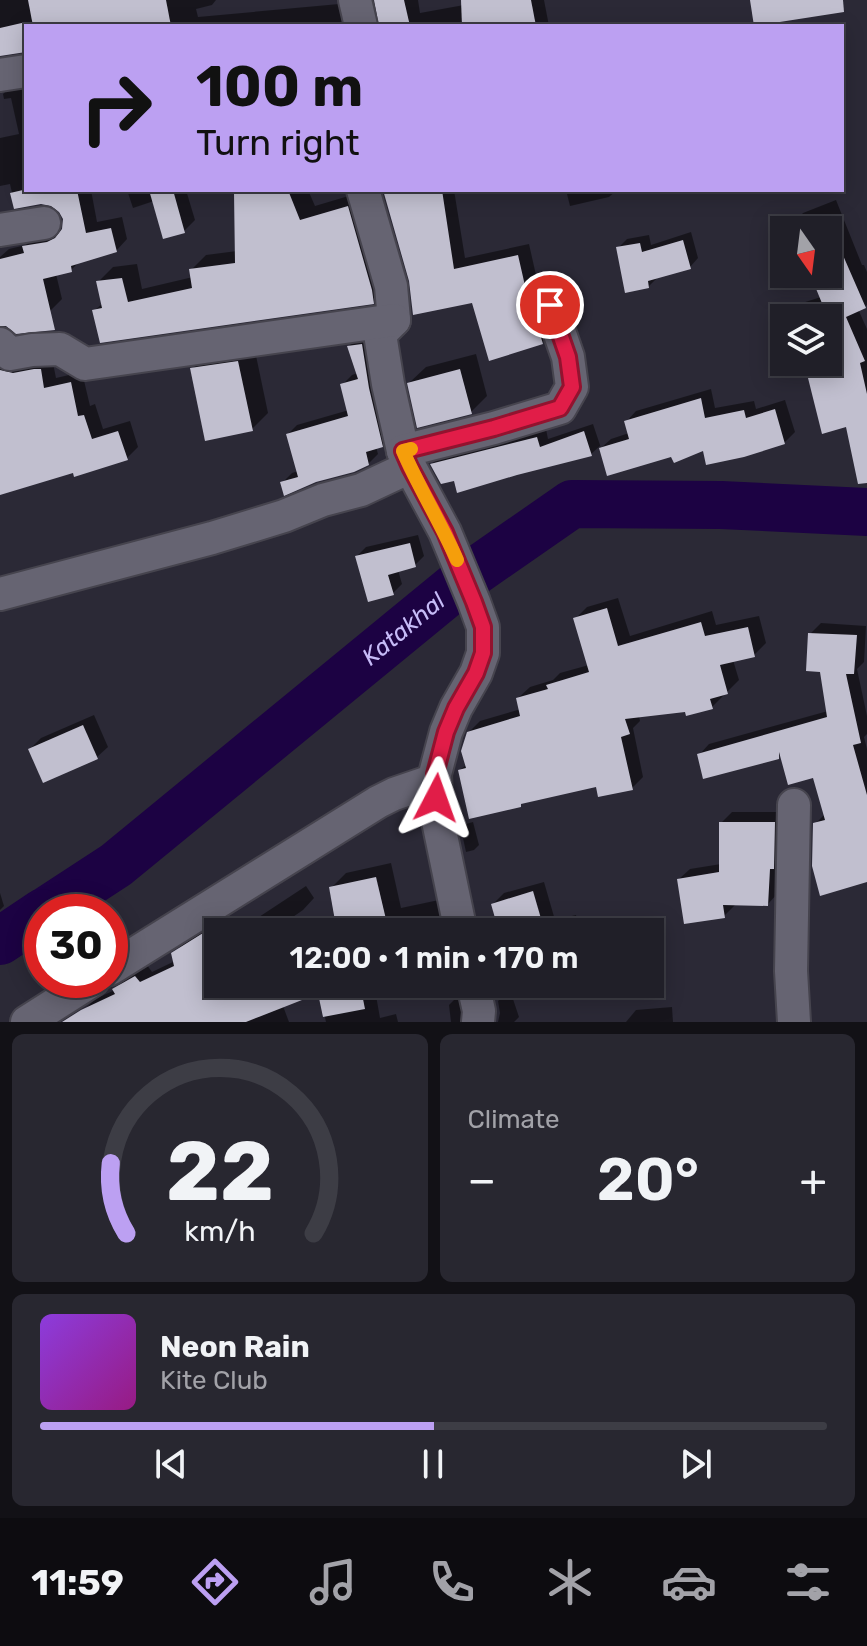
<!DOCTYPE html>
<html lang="en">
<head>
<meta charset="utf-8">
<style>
	body { margin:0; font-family:Rubik,sans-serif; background:#282730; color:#f1f3f6; height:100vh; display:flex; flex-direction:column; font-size:30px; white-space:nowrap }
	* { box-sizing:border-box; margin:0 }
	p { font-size:26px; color:#a2a2a8 }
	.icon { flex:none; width:44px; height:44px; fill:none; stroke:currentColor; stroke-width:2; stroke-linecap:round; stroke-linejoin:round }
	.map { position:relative; height:1022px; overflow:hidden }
	.side { display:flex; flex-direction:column; gap:12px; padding:12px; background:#121116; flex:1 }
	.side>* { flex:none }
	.guide { position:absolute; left:24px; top:24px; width:820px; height:168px; border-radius:0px; box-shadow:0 4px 20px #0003,0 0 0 2px #3d3d45; background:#bca0f2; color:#111; overflow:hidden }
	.needle { width:52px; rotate:166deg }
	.tools { position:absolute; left:770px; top:216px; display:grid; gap:16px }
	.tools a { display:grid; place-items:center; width:72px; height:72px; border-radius:0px; background:#201f28; box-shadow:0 4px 20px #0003,0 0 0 2px #3d3d45; font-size:40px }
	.speed { position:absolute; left:24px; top:894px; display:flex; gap:16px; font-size:40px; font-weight:700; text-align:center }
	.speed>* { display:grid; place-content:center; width:104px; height:104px; border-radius:50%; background:#201f28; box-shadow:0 4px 20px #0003,0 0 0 2px #3d3d45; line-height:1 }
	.speed .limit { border:12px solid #d22; background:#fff; color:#111 }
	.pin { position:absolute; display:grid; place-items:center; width:68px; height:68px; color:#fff; margin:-34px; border:4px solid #fff; border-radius:50%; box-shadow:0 2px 8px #0007 }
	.me { position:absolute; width:88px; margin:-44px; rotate:4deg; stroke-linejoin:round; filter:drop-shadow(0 0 6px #0008) }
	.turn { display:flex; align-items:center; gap:28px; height:168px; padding:0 40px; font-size:36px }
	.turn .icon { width:104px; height:104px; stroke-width:2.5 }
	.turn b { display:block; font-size:56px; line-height:68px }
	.big { font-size:60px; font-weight:600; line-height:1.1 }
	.side .widget { flex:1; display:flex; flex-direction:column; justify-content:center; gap:12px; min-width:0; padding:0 28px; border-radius:12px; background:#282730 }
	.side .dial { align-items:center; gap:0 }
	.dial svg { height:208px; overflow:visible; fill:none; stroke:#3d3d45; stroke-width:7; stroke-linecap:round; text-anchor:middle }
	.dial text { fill:#f1f3f6; stroke:none }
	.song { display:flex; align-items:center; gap:24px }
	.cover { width:96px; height:96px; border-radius:12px; background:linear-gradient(135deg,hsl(270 70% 55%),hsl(310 70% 35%)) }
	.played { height:8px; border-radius:4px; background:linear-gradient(90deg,#bca0f2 50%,#3d3d45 50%) }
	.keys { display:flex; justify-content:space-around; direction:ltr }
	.heat { display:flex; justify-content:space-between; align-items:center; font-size:44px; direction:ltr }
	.side .tiles { flex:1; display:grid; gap:12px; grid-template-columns:1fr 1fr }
	.widget:last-child { grid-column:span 2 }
	.trip { position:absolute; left:204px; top:918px; width:460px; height:80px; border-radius:0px; background:#201f28; box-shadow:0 4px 20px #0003,0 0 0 2px #3d3d45; font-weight:600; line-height:80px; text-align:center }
	.menu { display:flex; height:128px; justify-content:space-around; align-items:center; background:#0d0c10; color:#a2a2a8 }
	.menu .icon { width:56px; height:56px }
	.menu .active { color:#bca0f2 }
	.menu b { font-size:36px; color:#f1f3f6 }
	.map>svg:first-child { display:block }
	.shadow { fill:#0007; fill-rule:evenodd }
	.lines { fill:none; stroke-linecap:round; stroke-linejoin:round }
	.river { stroke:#1c0243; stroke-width:48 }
	.building { fill:#c1bfcf }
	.minor-casing { stroke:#46444e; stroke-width:36 }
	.minor { stroke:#666472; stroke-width:32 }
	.route-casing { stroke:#92132f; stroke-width:20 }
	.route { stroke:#e11d48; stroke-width:14 }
	.slow { stroke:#f59e0b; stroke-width:14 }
	.labels { text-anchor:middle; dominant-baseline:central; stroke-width:8; stroke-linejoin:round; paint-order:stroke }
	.water-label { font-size:24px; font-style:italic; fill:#c6bbf7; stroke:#141318 }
</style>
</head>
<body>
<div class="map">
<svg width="867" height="1022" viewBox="0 0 867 1022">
	<rect width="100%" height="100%" fill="#2b2936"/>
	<g class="shadow">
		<polygon points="0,0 216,0 212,5 196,9 198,17 350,3 358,26 26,26 26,50 0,54"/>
		<polygon points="377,0 418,0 420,13 464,5 463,0 544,0 549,26 381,26"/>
		<polygon points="26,81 26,190 91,190 97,222 122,217 127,239 116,251 80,261 71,270 56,274 62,299 50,311 0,315 0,257 9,249 26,245 36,235 63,230 65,219 61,210 52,204 41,202 15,206 10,184 0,186 0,138 19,134 11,98 4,99 3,94 14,83"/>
		<polygon points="127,190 186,190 195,220 184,231 154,201 133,208"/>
		<polygon points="238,190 308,190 315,206 362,192 387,287 373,302 94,311 103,303 98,282 113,267 137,264 142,289 193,277 192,269 206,255 237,251 236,192"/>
		<path d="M385,190H454L465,258L529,244L545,315L554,331L542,342L473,301L411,280ZM535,314L543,338H539L531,316Z"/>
		<polygon points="566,190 617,190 609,197 570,206"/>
		<polygon points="836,200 862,265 864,265 867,272 867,305 858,309 867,329 867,443 847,425 807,366 803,367 802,362 828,362 828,318 788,318 788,315 799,304 821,297 812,274 828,274 828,230 794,230 792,225 803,213"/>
		<polygon points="691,232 698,258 690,267 657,278 648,287 618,248 627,239 649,235 651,245"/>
		<polygon points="372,335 391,436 382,446 376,447 378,454 368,464 282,483 292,473 298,471 288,434 297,425 349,410 342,385 352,375 358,373 349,346 359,337"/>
		<polygon points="254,346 268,413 252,429 192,369 209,353"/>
		<polygon points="0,347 52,358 56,378 82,372 90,406 95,404 103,429 130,421 138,447 127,458 75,471 0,492"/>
		<polygon points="476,354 487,396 471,412 409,383 426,367"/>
		<polygon points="711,389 715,408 754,401 756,409 785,400 795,432 784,443 705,448 672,454 608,473 600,446 591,454 455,479 432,464 441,455 546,429 548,439 593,424 601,448 611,439 629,433 626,422 636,411"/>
		<polygon points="418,535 424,556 415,565 398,570 402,584 393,593 357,556 366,547"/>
		<polygon points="618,598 630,636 712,611 716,625 759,616 766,643 754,655 733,660 739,680 712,707 639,716 640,721 633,728 643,777 632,788 597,785 524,801 520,805 460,770 467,764 468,733 480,721 521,709 518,698 530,687 553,680 560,673 589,665 575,619 587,607"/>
		<polygon points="821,623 866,626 864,662 857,669 867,716 867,734 864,737 867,749 867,880 815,824 825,814 814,775 781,753 778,757 699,755 709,744 828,711 821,670 810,634"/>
		<polygon points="94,715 108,747 97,757 30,749 41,738"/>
		<polygon points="732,812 785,812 778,893 768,904 734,903 735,905 724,916 679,879 690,869 721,864 721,823"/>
		<polygon points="473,822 479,845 474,850 466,852 461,829 466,824"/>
		<polygon points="391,863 401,908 439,900 445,932 339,932 331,888 346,873"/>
		<polygon points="544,882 555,920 576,915 580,932 501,932 493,904 504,893"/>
		<polygon points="306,886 314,898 303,910 277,928 278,932 218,932 218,984 293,984 283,1006 289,1022 68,1022 83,1011 95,999 115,990 128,976 147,965 152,972 175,961 173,954 185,942 217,922 233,919 236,932"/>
		<polygon points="0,893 4,906 0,910"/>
		<polygon points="320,984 374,984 380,1018 396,1014 398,1022 326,1022 318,985"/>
		<polygon points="503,996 512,996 519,1017 514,1022 498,1022 500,1013 498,1001"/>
		<polygon points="454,1000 462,1000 465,1022 451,1022 449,1005"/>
		<polygon points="672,1007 673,1022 626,1022 636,1010"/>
	</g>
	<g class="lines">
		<g class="river">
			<path id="s1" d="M44,912L116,865L467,577L572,504L721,505L867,512"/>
			<polyline points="0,941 42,913"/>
		</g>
	</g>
	<g class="building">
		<polygon points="28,0 166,0 171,26 33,26"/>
		<polygon points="374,0 404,0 410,26 379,26"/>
		<polygon points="461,0 531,0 536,26 462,26"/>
		<polygon points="750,0 843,0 844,12 754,26"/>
		<polygon points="26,22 26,52 0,56 0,28"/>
		<polygon points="23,190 77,190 86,233 111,228 117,252 71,266 72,272 43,279 55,330 16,334 6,326 0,326 0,259 24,253 22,246 47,242 55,238 62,229 63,219 59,212 51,206 41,204 14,209 10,193"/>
		<polygon points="149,190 173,190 185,233 163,239"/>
		<polygon points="288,190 300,220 348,206 372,290 374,304 100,343 92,310 102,308 96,281 122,278 128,302 192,288 189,269 235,263 234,192"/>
		<polygon points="383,190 442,190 454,269 518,255 534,325 537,324 543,344 489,361 472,303 413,315 409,281"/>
		<polygon points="828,221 866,308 846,317 865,361 860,363 867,394 867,483 858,484 846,427 822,434 804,362 828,362 828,318 810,274 828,274"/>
		<polygon points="683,240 691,269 648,281 649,288 625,293 616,247 640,243 642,252"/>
		<polygon points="362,344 369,388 383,447 366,452 369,465 354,472 316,482 284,496 280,482 298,477 286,434 348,416 340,384 358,379 347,346"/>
		<polygon points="238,361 253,431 205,441 190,368"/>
		<polygon points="34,369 41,369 44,388 71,382 78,416 84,415 92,439 118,431 128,460 74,477 73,473 0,495 0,370 13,373"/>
		<polygon points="460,369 472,414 417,428 407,383"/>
		<polygon points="701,398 705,418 744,410 746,418 775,409 785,444 744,457 706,465 703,451 674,463 671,457 607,476 599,448 629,439 624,421"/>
		<polygon points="584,431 592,456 517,475 457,493 454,481 441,484 430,464 537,437 540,447"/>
		<polygon points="410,543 416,567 388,575 394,595 368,602 355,556"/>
		<polygon points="607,608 618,646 701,622 705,636 748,627 755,657 720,665 728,694 710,699 713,709 686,716 685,712 625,719 630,734 621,737 633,790 598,797 596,787 521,804 521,807 469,819 458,770 466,768 461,751 467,732 520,716 516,698 548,689 546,685 589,672 573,618"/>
		<polygon points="808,633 857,635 854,674 846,674 861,743 853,745 867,795 867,882 820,896 812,866 813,823 825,820 813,778 788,785 779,752 779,759 703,779 697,754 827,717 820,672 806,671"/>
		<polygon points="83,725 98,759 43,783 28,749"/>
		<polygon points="719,822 775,822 774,869 770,869 768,906 723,905 725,918 684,924 677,879 719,872"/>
		<polygon points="376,877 389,932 337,932 329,887"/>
		<polygon points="533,891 542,922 510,932 499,932 491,904"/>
		<polygon points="218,930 218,984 296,984 302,1000 246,1022 62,1022 81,1010 115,994 112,989 135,976 140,982 174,966 171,953 203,933"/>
		<polygon points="316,984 360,984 365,1009 323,1017"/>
	</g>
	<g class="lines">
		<defs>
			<g id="minor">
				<polyline points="355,0 361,26"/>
				<polyline points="0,75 26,71"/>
				<polyline points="363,190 391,286 394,320 380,334 388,384 403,451 410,467 445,532 474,602 483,627 483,653 476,673 456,708 446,732 435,774 437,816 461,932"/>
				<polyline points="0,230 44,223"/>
				<polyline points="0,344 10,354 32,350 60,349 85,364 394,320"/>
				<polyline points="403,451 494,428 560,408 572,387 568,357 550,305"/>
				<polyline points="0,594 212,538 284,516 323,500 361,490 410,467"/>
				<polyline points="110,969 378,802 394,794 435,780"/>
				<polyline points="473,984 479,1011 478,1022"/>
				<polyline points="27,1022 93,980"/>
				<polyline points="794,1022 791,971 794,805"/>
			</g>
		</defs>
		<use href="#minor" class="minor-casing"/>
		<use href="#minor" class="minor"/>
	</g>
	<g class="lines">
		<defs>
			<polyline id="route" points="436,798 435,774 446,732 456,708 476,673 483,653 483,627 474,602 445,532 410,467 403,451 494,428 560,408 572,387 568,357 550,305"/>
		</defs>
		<use href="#route" class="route-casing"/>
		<use href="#route" class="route"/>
		<path class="slow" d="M411,449L403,451C419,488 441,523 457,560"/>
	</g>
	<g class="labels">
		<g class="water-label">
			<text stroke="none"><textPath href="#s1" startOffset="458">Katakhal</textPath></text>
		</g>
	</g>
</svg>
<div class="tools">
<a><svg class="needle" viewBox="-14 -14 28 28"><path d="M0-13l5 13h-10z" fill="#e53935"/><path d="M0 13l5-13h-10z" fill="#a2a2a8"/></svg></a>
<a><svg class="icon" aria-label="layers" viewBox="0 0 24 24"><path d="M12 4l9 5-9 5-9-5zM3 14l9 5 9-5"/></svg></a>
</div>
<div class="speed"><div class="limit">30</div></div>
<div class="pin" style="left:550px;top:305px;background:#d93025"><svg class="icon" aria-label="arrive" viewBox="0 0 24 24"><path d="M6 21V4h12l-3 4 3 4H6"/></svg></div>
<svg class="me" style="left:436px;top:798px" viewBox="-20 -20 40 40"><path d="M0-17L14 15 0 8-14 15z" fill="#e11d48" stroke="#fff" stroke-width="4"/></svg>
<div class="trip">12:00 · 1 min · 170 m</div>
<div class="guide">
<div class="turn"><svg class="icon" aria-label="right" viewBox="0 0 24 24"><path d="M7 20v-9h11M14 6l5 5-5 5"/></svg><div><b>100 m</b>Turn right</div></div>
</div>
</div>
<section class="side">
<div class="tiles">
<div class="widget dial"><svg viewBox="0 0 100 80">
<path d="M14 69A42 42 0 1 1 86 69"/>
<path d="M14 69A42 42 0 0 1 8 42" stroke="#bca0f2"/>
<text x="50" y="56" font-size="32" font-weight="700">22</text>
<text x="50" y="72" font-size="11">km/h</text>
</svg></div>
<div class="widget"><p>Climate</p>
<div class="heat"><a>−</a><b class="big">20°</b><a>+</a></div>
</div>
<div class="widget">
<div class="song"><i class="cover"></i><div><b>Neon Rain</b><p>Kite Club</p></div></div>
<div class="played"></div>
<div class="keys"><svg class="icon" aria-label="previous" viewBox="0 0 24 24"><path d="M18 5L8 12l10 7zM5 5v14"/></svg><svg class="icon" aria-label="pause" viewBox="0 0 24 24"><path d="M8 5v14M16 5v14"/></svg><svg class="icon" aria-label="next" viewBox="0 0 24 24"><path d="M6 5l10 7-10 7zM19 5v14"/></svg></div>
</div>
</div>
</section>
<nav class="menu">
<b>11:59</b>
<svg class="icon active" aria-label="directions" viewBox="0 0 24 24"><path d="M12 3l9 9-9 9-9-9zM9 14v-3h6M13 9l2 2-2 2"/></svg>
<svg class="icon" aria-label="music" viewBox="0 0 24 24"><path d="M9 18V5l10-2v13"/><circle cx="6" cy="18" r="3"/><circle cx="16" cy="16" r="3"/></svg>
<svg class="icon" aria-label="phone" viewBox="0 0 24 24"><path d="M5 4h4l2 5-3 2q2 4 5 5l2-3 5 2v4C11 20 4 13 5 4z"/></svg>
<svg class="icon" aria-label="climate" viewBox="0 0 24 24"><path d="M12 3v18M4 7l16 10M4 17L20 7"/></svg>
<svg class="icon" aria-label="car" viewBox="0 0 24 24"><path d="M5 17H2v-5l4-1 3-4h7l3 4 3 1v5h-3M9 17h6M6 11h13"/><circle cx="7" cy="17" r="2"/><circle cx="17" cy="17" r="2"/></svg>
<svg class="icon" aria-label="filters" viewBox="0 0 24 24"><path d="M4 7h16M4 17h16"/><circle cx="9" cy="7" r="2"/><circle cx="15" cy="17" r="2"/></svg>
</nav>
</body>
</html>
